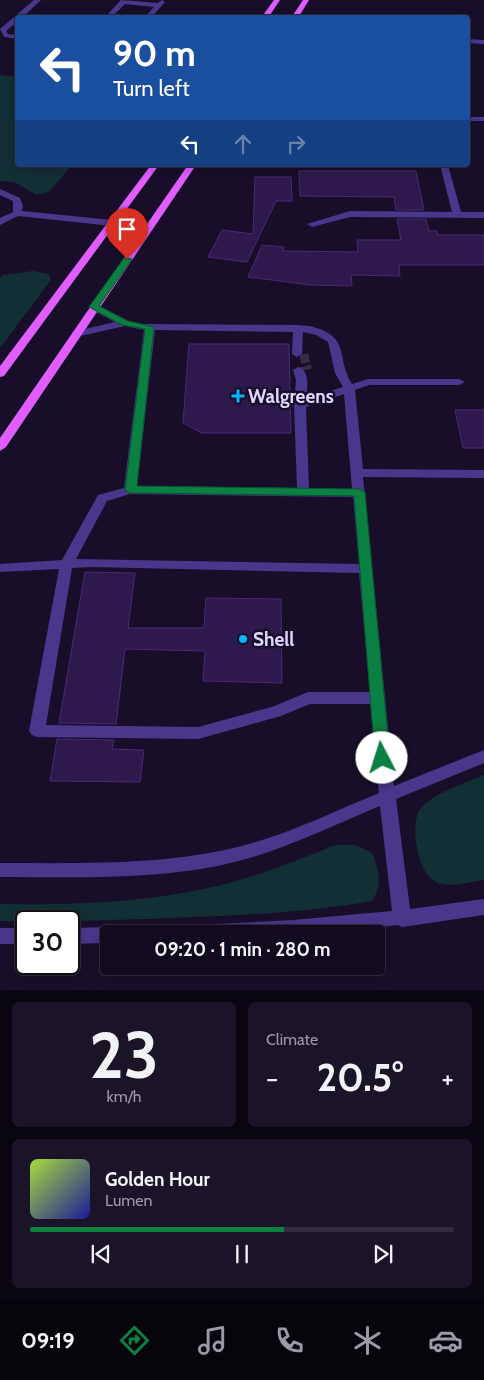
<!DOCTYPE html>
<html lang="en">
<head>
<meta charset="utf-8">
<style>
	body { margin:0; font-family:Cabin,sans-serif; background:#1b1328; color:#f1f3f6; height:100vh; display:flex; flex-direction:column; font-size:19px; white-space:nowrap }
	* { box-sizing:border-box; margin:0 }
	p { font-size:16px; color:#9c9aa4 }
	.icon { flex:none; width:28px; height:28px; fill:none; stroke:currentColor; stroke-width:2; stroke-linecap:round; stroke-linejoin:round }
	.map { position:relative; height:990px; overflow:hidden }
	.panel { display:flex; flex-direction:column; gap:12px; padding:12px; background:#0a0611; flex:1 }
	.panel>* { flex:none }
	.top-card { position:absolute; left:15px; top:15px; width:455px; height:152px; border-radius:5px; box-shadow:0 2px 12px #0003,0 0 0 1px #312b3d; background:#1a4fa0; color:#fff; overflow:hidden }
	.speed { position:absolute; left:15px; top:910px; display:flex; gap:10px; font-size:25px; font-weight:700; text-align:center }
	.speed>* { display:grid; place-content:center; width:65px; height:65px; border-radius:50%; background:#120a1f; box-shadow:0 2px 12px #0003,0 0 0 1px #312b3d; line-height:1 }
	.speed .limit { border:2px solid #111; border-radius:8px; background:#fff; color:#111 }
	.pin { position:absolute; display:grid; place-items:center; width:42px; height:42px; color:#fff; margin:-51px -21px; border-radius:50% 50% 50% 0; rotate:-45deg; box-shadow:0 0 5px #0007 }
	.pin .icon { rotate:45deg }
	.me { position:absolute; width:55px; margin:-28px; rotate:355deg; stroke-linejoin:round; filter:drop-shadow(0 0 4px #0008) }
	.turn { display:flex; align-items:center; gap:18px; height:105px; padding:0 15px; font-size:22px }
	.turn .icon { width:65px; height:65px; stroke-width:2.5 }
	.turn b { display:block; font-size:35px; line-height:42px }
	.lanes { display:flex; align-items:center; height:48px; padding:0 15px; background:#0003; justify-content:center; gap:25px; direction:ltr }
	.lanes .off { opacity:.35 }
	.big { font-size:38px; font-weight:800; line-height:1.1 }
	.panel .tile { flex:1; display:flex; flex-direction:column; justify-content:center; gap:8px; min-width:0; padding:0 18px; border-radius:8px; background:#1b1328 }
	.panel .dial { align-items:center; gap:0 }
	.dial b { font-size:65px; line-height:1 }
	.song { display:flex; align-items:center; gap:15px }
	.cover { width:60px; height:60px; border-radius:8px; background:linear-gradient(135deg,hsl(80 70% 55%),hsl(240 70% 35%)) }
	.played { height:5px; border-radius:2px; background:linear-gradient(90deg,#0b8043 60%,#312b3d 60%) }
	.keys { display:flex; justify-content:space-around; direction:ltr }
	.heat { display:flex; justify-content:space-between; align-items:center; font-size:28px; direction:ltr }
	.panel .tiles { flex:1; display:grid; gap:12px; grid-template-columns:1fr 1fr }
	.tile:last-child { grid-column:span 2 }
	.trip { position:absolute; left:100px; top:925px; width:285px; height:50px; border-radius:5px; background:#120a1f; box-shadow:0 2px 12px #0003,0 0 0 1px #312b3d; font-weight:800; line-height:50px; text-align:center }
	.tab-bar { display:flex; height:80px; justify-content:space-around; align-items:center; background:#07040c; color:#9c9aa4 }
	.tab-bar .icon { width:35px; height:35px }
	.tab-bar .on { color:#0b8043 }
	.tab-bar b { font-size:22px; color:#f1f3f6 }
	.map>svg:first-child { display:block }
	.green { fill:#112f34 }
	.building { fill:#2d194b; stroke:#482a79 }
	.lines { fill:none; stroke-linecap:round; stroke-linejoin:round }
	.minor-tunnel-far1 { stroke:#362c49; stroke-width:9; stroke-dasharray:9 5; stroke-linecap:butt }
	.minor-tunnel { stroke:#362c49; stroke-width:12; stroke-dasharray:12 6; stroke-linecap:butt }
	.minor { fill:#49378b; fill-rule:evenodd }
	.major { fill:#e05eff; fill-rule:evenodd }
	.route { fill:#0b8043; stroke:#07532c }
	.poi-dot { fill:#03b7ff; stroke:#180e29; stroke-width:2 }
	.labels { text-anchor:middle; dominant-baseline:central; stroke-width:5; stroke-linejoin:round; paint-order:stroke }
	.poi-label { font-size:19px; font-weight:bold; fill:#e3d7ff; stroke:#180e29; text-anchor:start }
</style>
</head>
<body>
<div class="map">
<svg width="484" height="990" viewBox="0 0 484 990">
	<rect width="100%" height="100%" fill="#180e29"/>
	<g class="green">
		<polygon points="0,75 17,77 18,165 72,165 50,191 37,195 14,182 0,181"/>
		<polygon points="33,271 49,274 51,280 0,348 0,278 3,275"/>
		<path d="M484,775V880C470,882 447,889 434,881C418,871 411,830 418,813C426,795 466,783 484,775Z"/>
		<path d="M335,845H356L372,853C379,870 383,884 372,901C314,911 254,915 194,917C129,920 65,922 0,921V904C71,905 143,903 213,887C255,877 295,862 335,845Z"/>
	</g>
	<g class="building">
		<polygon points="299,171 416,171 424,210 396,210 394,197 300,196"/>
		<polygon points="255,177 291,177 292,201 276,201 247,262 208,257 222,230 253,234"/>
		<polygon points="397,219 426,219 429,231 437,231 438,235 484,235 484,265 399,265 400,276 351,275 352,286 311,285 248,277 262,245 284,247 283,251 358,252 357,240 401,240"/>
		<polygon points="189,344 289,344 291,433 202,433 183,423"/>
		<polygon points="455,410 484,410 484,448 463,448"/>
		<polygon points="85,572 135,573 128,628 204,628 206,598 281,599 282,683 203,681 205,651 125,649 116,724 59,723"/>
		<polygon points="57,739 114,740 112,749 144,750 140,782 50,781"/>
	</g>
	<g class="lines">
		<polyline class="minor-tunnel-far1" points="304,354 306,367"/>
		<polyline class="minor-tunnel" points="305,366 306,370"/>
		<g class="minor">
			<polygon points="34,0 41,0 22,18 18,18 18,21 6,31 8,34 18,35 18,39 4,37 0,29"/>
			<polygon points="121,0 158,3 162,0 165,2 151,18 144,18 154,7 125,4 111,18 104,18"/>
			<polygon points="468,39 484,40 484,44 468,43"/>
			<rect x="468" y="117" width="16" height="4"/>
			<polygon points="440,165 448,165 461,212 484,212 484,218 350,217 312,227 307,224 350,211 452,212"/>
			<polygon points="0,189 20,198 23,206 22,211 112,220 117,223 112,226 18,216 0,225 0,218 13,212 13,201 0,195"/>
			<path d="M94,304L128,321L144,324L298,325C303,326 308,325 313,327C351,337 336,358 352,384L368,379H459L465,382L459,385H369L355,390L363,469L484,470V478L363,477L394,786L484,750V763L396,799L410,909L484,899V915L402,927L398,925L315,934H168L171,928L177,926L293,920L392,911L380,806C336,824 292,846 246,859C168,881 80,877 0,877V863C80,863 167,866 245,845C291,833 335,811 379,793L370,704H310L281,716L198,739L37,737L32,735L29,731L59,569L0,572V564L62,560L98,495L124,488L144,330L125,326L76,337L72,336V332L115,322L90,309L89,307ZM155,330L293,332L292,354L297,357L302,354L303,332L316,335L328,342L335,373L343,387L306,399C307,389 311,371 298,367L293,370L296,380L294,405L297,488L137,486ZM344,394L352,489H309L306,407ZM130,494L353,497L359,564L76,559L107,501ZM92,567L359,573L370,692H308L272,707L198,727L46,725L72,568Z"/>
			<polygon points="109,927 115,929 117,934 109,934 109,943 69,944 69,928"/>
			<rect x="0" y="928" width="26" height="16"/>
		</g>
		<g class="major">
			<polygon points="274,0 280,0 268,18 261,18"/>
			<polygon points="303,0 309,0 298,18 291,18"/>
			<polygon points="151,165 159,165 118,221 147,224 188,165 196,165 6,447 0,451 0,438 144,229 114,226 4,376 0,377 0,366"/>
		</g>
	</g>
	<polygon class="route" points="124,258 132,259 99,306 128,321 154,327 137,486 359,489 365,492 390,758 388,762 377,762 375,758 354,496 130,493 125,490 145,329 122,325 89,307"/>
	<g class="poi-dot">
		<path d="M235.5 388.5h5v5h5v5h-5v5h-5v-5h-5v-5h5z"/>
		<circle cx="243" cy="639" r="5"/>
	</g>
	<g class="labels">
		<g class="poi-label">
			<text x="248" y="396">Walgreens</text>
			<text x="253" y="639">Shell</text>
		</g>
	</g>
</svg>
<div class="speed"><div class="limit">30</div></div>
<div class="pin" style="left:127px;top:259px;background:#d93025"><svg class="icon" aria-label="arrive" viewBox="0 0 24 24"><path d="M6 21V4h12l-3 4 3 4H6"/></svg></div>
<svg class="me" style="left:382px;top:758px" viewBox="-20 -20 40 40"><circle r="19" fill="#fff"/><path d="M0-13L10 11 0 6-10 11z" fill="#0b8043"/></svg>
<div class="trip">09:20 · 1 min · 280 m</div>
<div class="top-card">
<div class="turn"><svg class="icon" aria-label="left" viewBox="0 0 24 24"><path d="M17 20v-9H6M10 6l-5 5 5 5"/></svg><div><b>90 m</b>Turn left</div></div>
<div class="lanes"><svg class="icon" aria-label="left" viewBox="0 0 24 24"><path d="M17 20v-9H6M10 6l-5 5 5 5"/></svg><svg class="icon off" aria-label="ahead" viewBox="0 0 24 24"><path d="M12 20V5M6 11l6-6 6 6"/></svg><svg class="icon off" aria-label="right" viewBox="0 0 24 24"><path d="M7 20v-9h11M14 6l5 5-5 5"/></svg></div>
</div>
</div>
<section class="panel">
<div class="tiles">
<div class="tile dial"><b>23</b><p>km/h</p></div>
<div class="tile"><p>Climate</p>
<div class="heat"><a>−</a><b class="big">20.5°</b><a>+</a></div>
</div>
<div class="tile">
<div class="song"><i class="cover"></i><div><b>Golden Hour</b><p>Lumen</p></div></div>
<div class="played"></div>
<div class="keys"><svg class="icon" aria-label="previous" viewBox="0 0 24 24"><path d="M18 5L8 12l10 7zM5 5v14"/></svg><svg class="icon" aria-label="pause" viewBox="0 0 24 24"><path d="M8 5v14M16 5v14"/></svg><svg class="icon" aria-label="next" viewBox="0 0 24 24"><path d="M6 5l10 7-10 7zM19 5v14"/></svg></div>
</div>
</div>
</section>
<nav class="tab-bar">
<b>09:19</b>
<svg class="icon on" aria-label="directions" viewBox="0 0 24 24"><path d="M12 3l9 9-9 9-9-9zM9 14v-3h6M13 9l2 2-2 2"/></svg>
<svg class="icon" aria-label="music" viewBox="0 0 24 24"><path d="M9 18V5l10-2v13"/><circle cx="6" cy="18" r="3"/><circle cx="16" cy="16" r="3"/></svg>
<svg class="icon" aria-label="phone" viewBox="0 0 24 24"><path d="M5 4h4l2 5-3 2q2 4 5 5l2-3 5 2v4C11 20 4 13 5 4z"/></svg>
<svg class="icon" aria-label="climate" viewBox="0 0 24 24"><path d="M12 3v18M4 7l16 10M4 17L20 7"/></svg>
<svg class="icon" aria-label="car" viewBox="0 0 24 24"><path d="M5 17H2v-5l4-1 3-4h7l3 4 3 1v5h-3M9 17h6M6 11h13"/><circle cx="7" cy="17" r="2"/><circle cx="17" cy="17" r="2"/></svg>
</nav>
</body>
</html>
